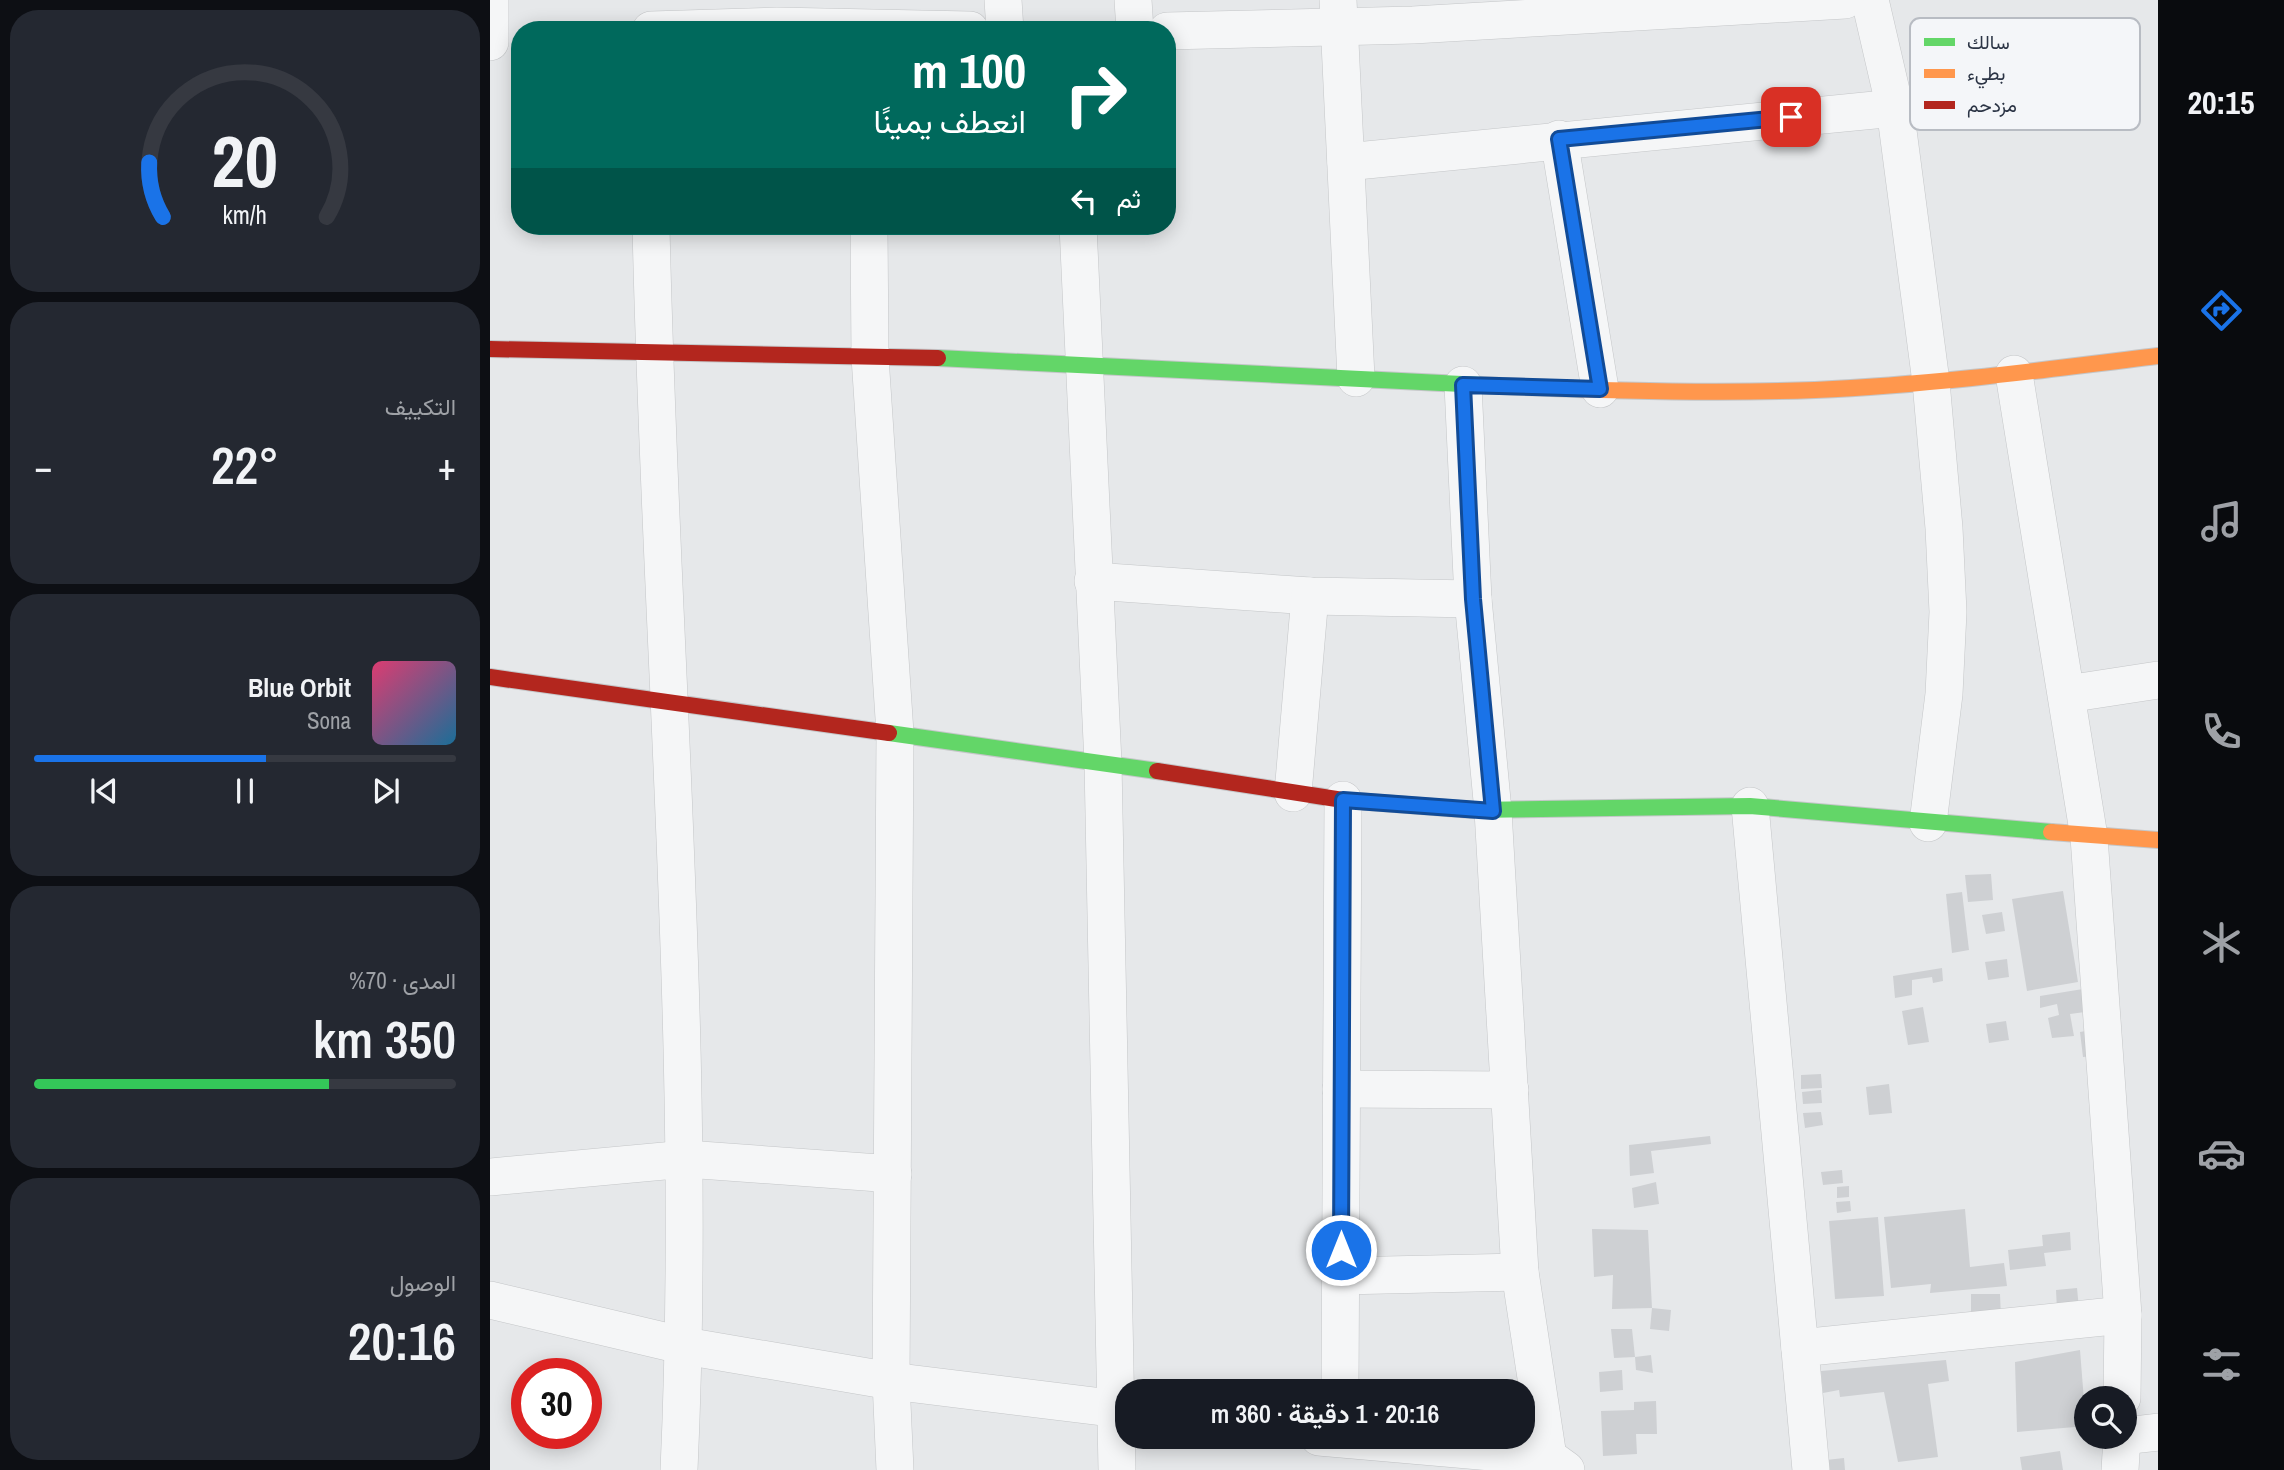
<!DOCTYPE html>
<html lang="ar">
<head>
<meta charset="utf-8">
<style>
	body { margin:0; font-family:"Archivo Narrow",Vazirmatn,sans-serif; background:#242831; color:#f1f3f6; direction:rtl; height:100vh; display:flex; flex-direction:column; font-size:26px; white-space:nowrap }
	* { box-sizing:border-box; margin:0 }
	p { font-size:23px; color:#9ea1a6 }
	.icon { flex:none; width:38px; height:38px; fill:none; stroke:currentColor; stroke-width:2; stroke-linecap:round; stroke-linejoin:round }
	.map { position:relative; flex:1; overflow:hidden; direction:ltr }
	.sheet { display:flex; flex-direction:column; gap:10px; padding:10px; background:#0d0f14; width:490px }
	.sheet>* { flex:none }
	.top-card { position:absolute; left:21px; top:21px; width:665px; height:214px; border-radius:28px; box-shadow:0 4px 18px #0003; direction:rtl; background:#00695c; color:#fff; overflow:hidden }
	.fabs { position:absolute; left:1584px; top:1386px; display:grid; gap:14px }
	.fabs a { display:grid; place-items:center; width:63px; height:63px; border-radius:50%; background:#171b24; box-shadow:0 4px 18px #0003; font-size:35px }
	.speed { position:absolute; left:21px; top:1358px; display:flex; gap:14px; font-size:35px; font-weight:700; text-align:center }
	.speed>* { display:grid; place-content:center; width:91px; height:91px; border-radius:50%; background:#171b24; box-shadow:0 4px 18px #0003; line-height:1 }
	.speed .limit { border:10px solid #d22; background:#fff; color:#111 }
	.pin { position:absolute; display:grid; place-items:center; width:60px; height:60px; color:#fff; margin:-30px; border-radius:14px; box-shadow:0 4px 10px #0006 }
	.me { position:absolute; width:77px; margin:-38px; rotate:0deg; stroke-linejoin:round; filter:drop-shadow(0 0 5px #0008) }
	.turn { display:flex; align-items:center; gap:24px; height:147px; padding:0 35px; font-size:32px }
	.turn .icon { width:91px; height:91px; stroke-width:2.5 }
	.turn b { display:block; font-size:49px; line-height:60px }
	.then { display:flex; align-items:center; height:66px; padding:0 35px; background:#0003; gap:14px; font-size:26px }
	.big { font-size:52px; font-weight:600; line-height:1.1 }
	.sheet .tile { flex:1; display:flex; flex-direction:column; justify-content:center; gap:10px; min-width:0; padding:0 24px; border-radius:28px; background:#242831 }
	.sheet .dial { align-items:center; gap:0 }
	.dial svg { height:182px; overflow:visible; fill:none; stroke:#363941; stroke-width:7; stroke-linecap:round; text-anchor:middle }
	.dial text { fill:#f1f3f6; stroke:none }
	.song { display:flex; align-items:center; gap:21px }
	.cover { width:84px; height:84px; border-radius:10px; background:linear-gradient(135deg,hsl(340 70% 55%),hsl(200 70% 35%)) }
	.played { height:7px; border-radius:4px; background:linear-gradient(90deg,#1a73e8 55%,#363941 55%) }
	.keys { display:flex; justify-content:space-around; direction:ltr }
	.heat { display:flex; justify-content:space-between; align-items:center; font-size:38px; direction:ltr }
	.charge { height:10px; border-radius:5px; background:linear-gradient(90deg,#34c759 70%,#363941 0) }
	.trip { position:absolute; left:625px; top:1379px; width:420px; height:70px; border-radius:28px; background:#171b24; box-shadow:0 4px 18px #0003; font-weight:600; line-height:70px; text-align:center; direction:rtl }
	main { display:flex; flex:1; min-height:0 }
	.dock { display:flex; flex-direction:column; width:126px; justify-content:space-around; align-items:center; background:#090b0e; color:#9ea1a6 }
	.dock .icon { width:49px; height:49px }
	.dock .active { color:#1a73e8 }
	.dock b { font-size:32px; color:#f1f3f6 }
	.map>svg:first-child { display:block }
	.building { fill:#ced0d3 }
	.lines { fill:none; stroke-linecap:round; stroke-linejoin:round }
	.street-casing { stroke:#c4c6c8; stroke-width:38 }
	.fast-casing { stroke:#c4c6c8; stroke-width:18 }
	.slow-casing { stroke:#c4c6c8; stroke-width:18 }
	.jam-casing { stroke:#c4c6c8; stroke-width:18 }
	.street { stroke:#f5f6f7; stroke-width:37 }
	.fast { stroke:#63d668; stroke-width:16 }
	.slow { stroke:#ff974d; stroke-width:16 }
	.jam { stroke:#b3261e; stroke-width:16 }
	.route-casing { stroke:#114b97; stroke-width:18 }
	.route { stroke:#1a73e8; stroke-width:12 }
	.key { fill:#f4f6f9; stroke:#b8bcc3; stroke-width:2 }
	.key-label { font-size:19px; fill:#2b3445 }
</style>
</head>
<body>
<main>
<nav class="dock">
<b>20:15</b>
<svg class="icon active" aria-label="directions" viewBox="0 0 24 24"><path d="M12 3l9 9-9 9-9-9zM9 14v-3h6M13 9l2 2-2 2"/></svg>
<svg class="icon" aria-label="music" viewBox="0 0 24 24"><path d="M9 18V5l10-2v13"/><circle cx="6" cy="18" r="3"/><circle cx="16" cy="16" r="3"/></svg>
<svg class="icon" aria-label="phone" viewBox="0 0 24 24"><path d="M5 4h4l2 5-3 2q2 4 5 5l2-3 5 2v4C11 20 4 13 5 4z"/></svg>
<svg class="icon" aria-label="climate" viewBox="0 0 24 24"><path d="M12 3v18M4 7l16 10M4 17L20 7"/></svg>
<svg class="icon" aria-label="car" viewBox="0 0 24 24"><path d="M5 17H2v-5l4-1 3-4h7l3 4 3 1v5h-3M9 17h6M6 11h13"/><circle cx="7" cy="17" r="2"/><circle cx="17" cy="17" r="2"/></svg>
<svg class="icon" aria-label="filters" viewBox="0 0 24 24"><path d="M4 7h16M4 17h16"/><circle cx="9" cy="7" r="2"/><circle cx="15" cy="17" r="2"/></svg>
</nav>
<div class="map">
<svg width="1668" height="1470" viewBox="0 0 1668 1470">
	<rect width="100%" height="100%" fill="#e6e8ea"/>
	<g class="building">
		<polygon points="1501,874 1503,900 1478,902 1475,875"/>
		<polygon points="1573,891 1588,982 1537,991 1522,899"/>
		<polygon points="1472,892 1479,950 1462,953 1456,894"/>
		<polygon points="1512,912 1515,931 1496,934 1492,915"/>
		<polygon points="1517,959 1519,977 1498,980 1495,962"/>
		<polygon points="1452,968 1453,981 1443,983 1442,977 1422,980 1422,995 1405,998 1403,976"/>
		<polygon points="1593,989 1595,1012 1580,1014 1584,1036 1562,1038 1558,1018 1569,1015 1567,1004 1550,1008 1550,996"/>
		<polygon points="1433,1007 1439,1042 1418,1045 1412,1011"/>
		<polygon points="1516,1021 1519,1040 1499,1043 1496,1024"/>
		<polygon points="1602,1030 1605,1056 1593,1057 1590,1032"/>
		<polygon points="1331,1074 1332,1088 1311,1089 1311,1075"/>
		<polygon points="1399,1084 1402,1113 1379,1115 1376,1087"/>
		<polygon points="1331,1090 1332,1103 1313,1104 1312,1092"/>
		<polygon points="1331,1112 1333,1125 1315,1128 1313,1113"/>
		<polygon points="1220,1136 1221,1144 1161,1151 1164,1173 1140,1176 1139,1145"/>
		<polygon points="1352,1170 1353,1183 1333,1185 1331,1172"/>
		<polygon points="1166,1182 1169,1204 1144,1208 1142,1188"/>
		<polygon points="1359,1186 1359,1197 1347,1198 1347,1187"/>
		<polygon points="1360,1201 1361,1211 1347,1213 1346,1202"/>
		<polygon points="1475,1209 1480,1267 1514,1263 1517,1286 1440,1293 1441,1284 1401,1288 1394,1217"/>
		<polygon points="1388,1217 1394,1296 1345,1299 1339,1221"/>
		<polygon points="1102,1229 1158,1230 1162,1308 1122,1309 1123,1275 1104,1277"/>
		<polygon points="1580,1232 1581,1250 1554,1253 1556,1266 1520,1270 1518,1250 1553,1246 1552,1235"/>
		<polygon points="1587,1288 1589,1309 1567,1310 1566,1290"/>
		<polygon points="1481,1294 1510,1294 1511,1318 1481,1319"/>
		<polygon points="1162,1308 1181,1310 1179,1331 1160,1329"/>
		<polygon points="1121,1329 1142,1329 1145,1357 1161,1355 1163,1373 1146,1370 1145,1357 1124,1358"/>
		<polygon points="1590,1350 1596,1426 1527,1432 1525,1362"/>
		<polygon points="1456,1360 1459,1381 1438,1384 1448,1457 1408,1462 1394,1392 1350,1397 1349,1390 1333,1393 1331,1371"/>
		<polygon points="1132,1370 1133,1390 1110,1392 1109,1372"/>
		<polygon points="1166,1401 1167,1434 1146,1434 1147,1454 1113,1456 1111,1411 1144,1410 1144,1402"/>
		<polygon points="1570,1451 1573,1470 1532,1470 1530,1457"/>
		<polygon points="1354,1458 1355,1470 1328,1470 1327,1461"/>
	</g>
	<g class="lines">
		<defs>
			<g id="street">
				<polyline points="513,0 515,30"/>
				<polyline points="643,0 645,30"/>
				<polyline points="848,0 866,378"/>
				<polyline points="1380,0 1405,108 1441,382 1454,528 1458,612 1454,694 1438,823"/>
				<polyline points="161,30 287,26 480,30"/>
				<polyline points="677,31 923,25 1355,0"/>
				<polyline points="0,42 0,0"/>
				<polyline points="1069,139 1110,389"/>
				<polyline points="856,162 1405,108"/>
				<path d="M161,226C170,641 208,1055 189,1470"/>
				<polyline points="379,226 380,357 405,733 401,1381 405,1470"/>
				<polyline points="588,226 613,763 627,1470"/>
				<polyline points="1524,374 1599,837 1633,1315 1632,1398"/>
				<polyline points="973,385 983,599 1003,811 1030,1272 1058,1457"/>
				<polyline points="603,581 820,596 983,599"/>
				<polyline points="1577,694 1668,680"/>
				<polyline points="803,793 820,596"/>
				<polyline points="1260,806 1321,1470"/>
				<polyline points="851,1089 1020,1090"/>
				<polyline points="0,1177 196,1159 403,1174"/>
				<polyline points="851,1276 1030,1272"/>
				<polyline points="0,1300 195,1346 401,1381 637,1410"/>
				<polyline points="1310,1348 1633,1315"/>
				<polyline points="850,1391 853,800"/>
				<polyline points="1634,1436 1668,1432"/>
				<polyline points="829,1437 1058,1457 1076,1470"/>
				<polyline points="1630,1470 1632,1437"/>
			</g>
			<g id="fast">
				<polyline points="448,358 1012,386"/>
				<polyline points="399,733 667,771"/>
				<polyline points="983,810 1260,806 1561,832"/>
			</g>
			<g id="slow">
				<path d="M1012,386C1116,391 1221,394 1325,390C1440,385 1554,370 1668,356"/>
				<polyline points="1561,832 1668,840"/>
			</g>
			<g id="jam">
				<polyline points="0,349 448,358"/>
				<polyline points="0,677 399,733"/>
				<polyline points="667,771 853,800 983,810"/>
			</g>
		</defs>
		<use href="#street" class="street-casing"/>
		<use href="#fast" class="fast-casing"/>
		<use href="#slow" class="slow-casing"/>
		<use href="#jam" class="jam-casing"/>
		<use href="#street" class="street"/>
		<use href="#fast" class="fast"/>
		<use href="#slow" class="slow"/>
		<use href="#jam" class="jam"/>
	</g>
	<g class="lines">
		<defs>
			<polyline id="route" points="851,1250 853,800 1003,811 983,599 973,385 1110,389 1069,139 1301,117"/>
		</defs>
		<use href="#route" class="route-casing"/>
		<use href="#route" class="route"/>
	</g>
	<rect x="1420" y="18" width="230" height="112" rx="10" class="key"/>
	<rect x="1434" y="38" width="31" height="8" fill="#63d668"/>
	<rect x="1434" y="69" width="31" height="9" fill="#ff974d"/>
	<rect x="1434" y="101" width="31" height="8" fill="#b3261e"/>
	<g class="key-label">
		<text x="1477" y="49">سالك</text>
		<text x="1477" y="80">بطيء</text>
		<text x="1477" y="112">مزدحم</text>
	</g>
</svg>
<div class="fabs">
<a><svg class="icon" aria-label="search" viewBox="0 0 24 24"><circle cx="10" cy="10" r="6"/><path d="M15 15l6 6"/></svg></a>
</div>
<div class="speed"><div class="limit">30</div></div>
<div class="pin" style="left:1301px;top:117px;background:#d93025"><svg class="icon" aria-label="arrive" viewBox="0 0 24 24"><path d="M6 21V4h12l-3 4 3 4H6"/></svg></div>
<svg class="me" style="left:851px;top:1250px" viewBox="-20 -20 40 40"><circle r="17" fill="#1a73e8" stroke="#fff" stroke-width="3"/><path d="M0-11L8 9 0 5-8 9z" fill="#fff"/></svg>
<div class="trip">20:16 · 1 دقيقة · 360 m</div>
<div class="top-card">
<div class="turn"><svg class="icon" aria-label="right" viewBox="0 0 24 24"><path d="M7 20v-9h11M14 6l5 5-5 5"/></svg><div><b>100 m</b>انعطف يمينًا</div></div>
<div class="then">ثم<svg class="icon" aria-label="left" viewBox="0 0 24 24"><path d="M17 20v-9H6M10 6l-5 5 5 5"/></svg></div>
</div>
</div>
<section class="sheet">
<div class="tile dial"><svg viewBox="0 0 100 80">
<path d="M14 69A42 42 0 1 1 86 69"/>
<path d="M14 69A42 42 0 0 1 8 45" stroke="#1a73e8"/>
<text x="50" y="56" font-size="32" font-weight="700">20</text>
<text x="50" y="72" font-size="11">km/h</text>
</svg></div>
<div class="tile"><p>التكييف</p>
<div class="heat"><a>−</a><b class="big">22°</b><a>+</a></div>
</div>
<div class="tile">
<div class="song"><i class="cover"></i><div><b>Blue Orbit</b><p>Sona</p></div></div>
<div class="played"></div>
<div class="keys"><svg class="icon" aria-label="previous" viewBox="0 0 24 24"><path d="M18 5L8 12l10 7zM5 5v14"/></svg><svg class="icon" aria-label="pause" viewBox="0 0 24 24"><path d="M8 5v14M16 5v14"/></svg><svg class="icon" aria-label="next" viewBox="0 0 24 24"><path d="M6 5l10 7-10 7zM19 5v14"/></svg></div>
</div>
<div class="tile"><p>المدى · 70%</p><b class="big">350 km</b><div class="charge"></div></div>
<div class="tile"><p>الوصول</p><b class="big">20:16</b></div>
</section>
</main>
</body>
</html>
